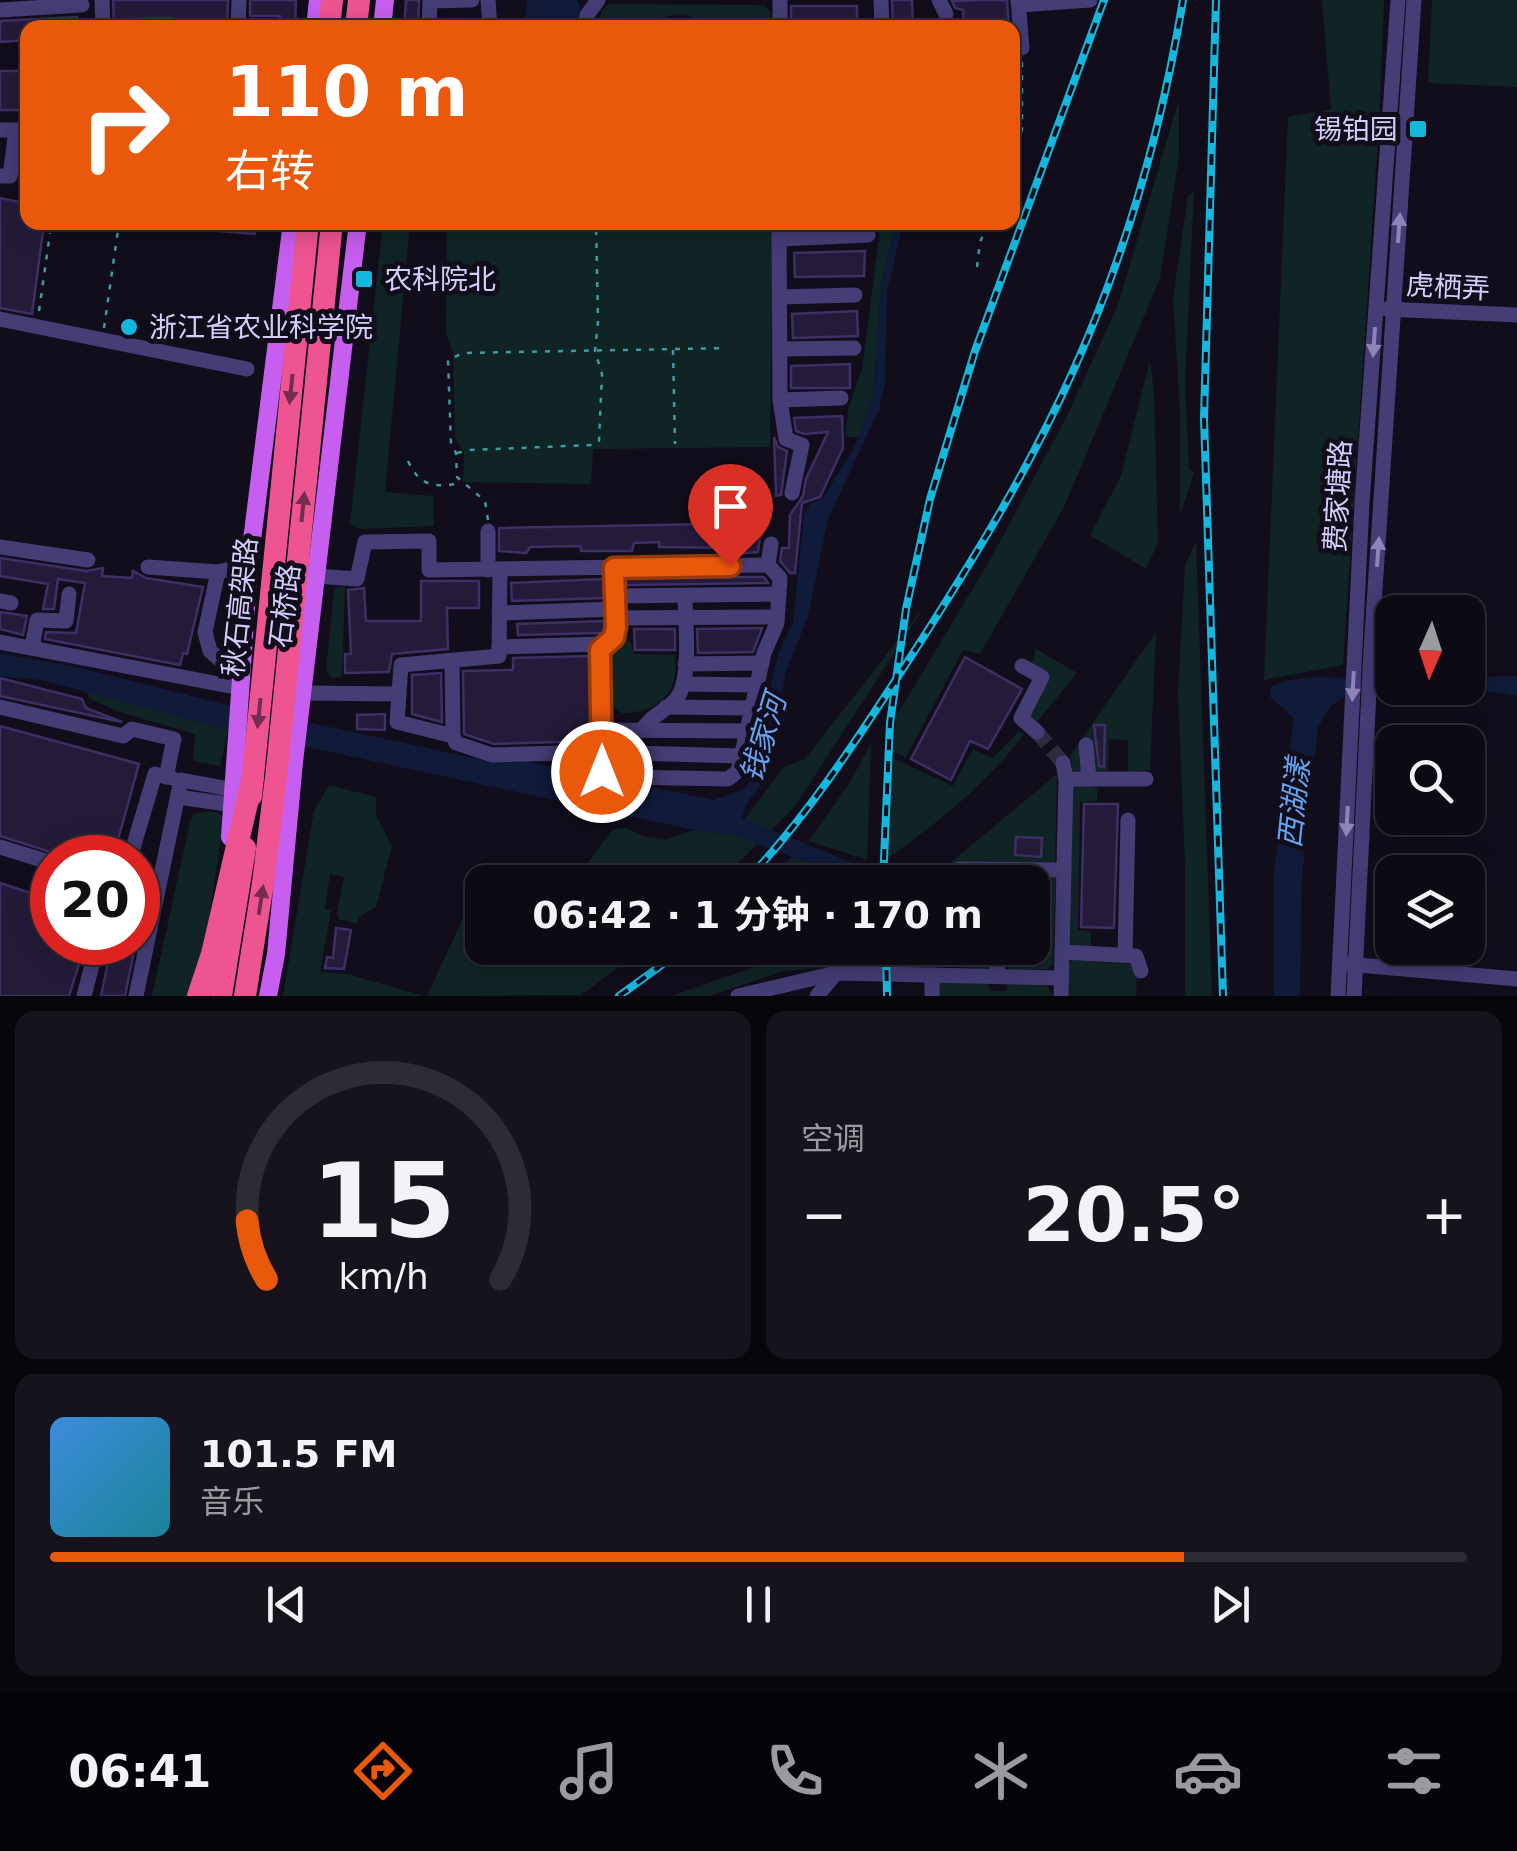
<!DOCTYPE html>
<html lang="zh">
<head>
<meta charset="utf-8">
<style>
	body { margin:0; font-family:"DejaVu Sans","Noto Sans SC",sans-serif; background:#16131d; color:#f1f3f6; height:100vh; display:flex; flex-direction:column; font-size:38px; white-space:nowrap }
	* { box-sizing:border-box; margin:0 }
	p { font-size:32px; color:#9a9aa0 }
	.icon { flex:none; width:55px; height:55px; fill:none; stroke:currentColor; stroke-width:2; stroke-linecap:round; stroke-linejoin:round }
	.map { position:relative; height:996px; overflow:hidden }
	.drawer { display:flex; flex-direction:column; gap:15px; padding:15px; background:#07060b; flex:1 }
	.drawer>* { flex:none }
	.banner { position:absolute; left:20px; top:20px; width:1000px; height:210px; border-radius:20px; box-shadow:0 5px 25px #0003,0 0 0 2px #2d2b34; background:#ea580c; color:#fff; overflow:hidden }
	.needle { width:65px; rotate:183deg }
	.controls { position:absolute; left:1375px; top:595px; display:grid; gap:20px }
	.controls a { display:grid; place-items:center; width:110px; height:110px; border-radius:20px; background:#0d0a14; box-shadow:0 5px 25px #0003,0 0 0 2px #2d2b34; font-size:50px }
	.speed { position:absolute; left:30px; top:835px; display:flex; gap:20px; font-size:50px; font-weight:700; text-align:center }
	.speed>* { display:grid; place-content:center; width:130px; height:130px; border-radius:50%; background:#0d0a14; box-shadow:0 5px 25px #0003,0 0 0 2px #2d2b34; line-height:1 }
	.speed .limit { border:15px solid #d22; background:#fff; color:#111 }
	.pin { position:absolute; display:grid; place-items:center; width:85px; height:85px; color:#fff; margin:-102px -42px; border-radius:50% 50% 50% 0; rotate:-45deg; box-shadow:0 0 10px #0007 }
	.pin .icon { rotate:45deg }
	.me { position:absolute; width:110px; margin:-55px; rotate:0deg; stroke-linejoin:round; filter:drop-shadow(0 0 8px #0008) }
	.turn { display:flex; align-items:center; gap:35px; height:210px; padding:0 40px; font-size:45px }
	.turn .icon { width:130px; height:130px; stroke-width:2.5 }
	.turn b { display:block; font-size:70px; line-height:85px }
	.big { font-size:75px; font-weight:700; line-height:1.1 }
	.drawer .tile { flex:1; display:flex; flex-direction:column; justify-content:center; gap:15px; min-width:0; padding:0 35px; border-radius:20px; background:#16131d }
	.drawer .dial { align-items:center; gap:0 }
	.dial svg { height:260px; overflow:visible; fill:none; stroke:#2d2b34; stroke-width:7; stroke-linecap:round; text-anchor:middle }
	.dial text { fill:#f1f3f6; stroke:none }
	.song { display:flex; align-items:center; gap:30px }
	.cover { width:120px; height:120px; border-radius:15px; background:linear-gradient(135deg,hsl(210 70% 55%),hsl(190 70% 35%)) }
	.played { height:10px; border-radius:5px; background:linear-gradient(90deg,#ea580c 80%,#2d2b34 80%) }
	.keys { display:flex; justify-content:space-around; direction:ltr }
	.heat { display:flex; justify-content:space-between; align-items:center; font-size:55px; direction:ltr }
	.drawer .tiles { flex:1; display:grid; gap:15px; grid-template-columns:1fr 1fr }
	.tile:last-child { grid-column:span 2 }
	.trip { position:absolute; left:465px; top:865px; width:585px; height:100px; border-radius:20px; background:#0d0a14; box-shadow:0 5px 25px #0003,0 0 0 2px #2d2b34; font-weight:700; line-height:100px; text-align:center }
	.tabs { display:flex; height:160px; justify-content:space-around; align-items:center; background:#050408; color:#9a9aa0 }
	.tabs .icon { width:70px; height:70px }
	.tabs .current { color:#ea580c }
	.tabs b { font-size:45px; color:#f1f3f6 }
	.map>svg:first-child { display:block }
	.green { fill:#112425 }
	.water { fill:#0f1b39 }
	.building { fill:#241b3a; stroke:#3e2f64; stroke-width:2.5 }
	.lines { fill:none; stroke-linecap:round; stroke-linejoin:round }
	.minor-tunnel { stroke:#2f2a3c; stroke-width:15; stroke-dasharray:15 8; stroke-linecap:butt }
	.path { stroke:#389fa2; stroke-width:2.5; stroke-dasharray:5 8; stroke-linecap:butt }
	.minor { stroke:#443d76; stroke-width:15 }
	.major { stroke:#c65eef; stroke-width:18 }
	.highway { stroke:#ee5490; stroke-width:22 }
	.rail-casing { stroke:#16b7dc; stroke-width:8 }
	.rail { stroke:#110d1b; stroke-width:4; stroke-dasharray:11; stroke-linecap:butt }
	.highway-bridge { stroke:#ee5490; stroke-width:22 }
	.oneway { fill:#8d84b8 }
	.oneway2 { fill:#742d50 }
	.route-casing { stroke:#983908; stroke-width:25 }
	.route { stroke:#ea580c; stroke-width:18 }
	.poi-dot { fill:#16b7dc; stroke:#110d1b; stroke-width:4 }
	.labels { text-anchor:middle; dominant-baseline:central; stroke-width:10; stroke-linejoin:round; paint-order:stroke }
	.poi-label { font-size:28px; fill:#d6ccfa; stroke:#110d1b; text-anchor:start }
	.street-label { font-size:28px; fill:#d6ccfa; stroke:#110d1b }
	.water-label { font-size:30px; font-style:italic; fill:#65a3f0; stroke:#110d1b }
</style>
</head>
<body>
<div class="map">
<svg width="1517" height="996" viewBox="0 0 1517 996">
	<rect width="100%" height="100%" fill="#110d1b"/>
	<g class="green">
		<polygon points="1322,0 1384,0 1379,123 1343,665 1264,680 1288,117 1331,109"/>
		<polygon points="1432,0 1517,0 1517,87 1428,83"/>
		<path d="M609,4L764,5L770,11V27H699C691,12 681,12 666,17L660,27H600L601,10Z"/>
		<polygon points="1179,99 1179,156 1160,278 1064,507 980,654 963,650 906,757 893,752 896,717 991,558 1067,416 1118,305"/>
		<polygon points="1194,191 1185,382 1189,469 1194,473 1180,515 1180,411 1173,298 1188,196"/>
		<polygon points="383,223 410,223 385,492 433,496 434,526 360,529 350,524"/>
		<polygon points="447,223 773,223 770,447 593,449 591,484 463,482 464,452 455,437 453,353 446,333"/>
		<polygon points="881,223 895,223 881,289 873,398 858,438 845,436 849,406 862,369"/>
		<polygon points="1150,360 1154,394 1158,542 1146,569 1090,535 1121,476"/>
		<polygon points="1196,541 1212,996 1185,996 1185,863 1178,693 1185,565"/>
		<polygon points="241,576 234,662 222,649 227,587 232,580"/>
		<polygon points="345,586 342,677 332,678 326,670 334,591 337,587"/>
		<polygon points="926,604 795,806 719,882 531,882 586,865 613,829 627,828 645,837 667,839 694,830 733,835 784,767 805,759"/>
		<polygon points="1156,632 1150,770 1128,772 1128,740 1109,739 1108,771 1073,771 1070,756"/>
		<path d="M625,637L631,643L634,654L675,655C680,693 657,714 621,713L606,699C605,669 597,654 625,637Z"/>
		<polygon points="1036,649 1077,673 1037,722 1030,716 1050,676 1032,664"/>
		<polygon points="87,691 228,730 220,766 193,761 195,734 117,711 89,698"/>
		<path d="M1019,731L1024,734C981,790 939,821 883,862L892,758L953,786L973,749L993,758Z"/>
		<polygon points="871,743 867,860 809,841 849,784"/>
		<polygon points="1057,774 1055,862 955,864 953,882 927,882"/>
		<polygon points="329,785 376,797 376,815 392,846 376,907 359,917 358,924 339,919 337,913 344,877 330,874 325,909 331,911 320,972 347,974 424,996 283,996 314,811"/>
		<polygon points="1072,785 1092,785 1097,789 1097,801 1080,802 1078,930 1091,932 1091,947 1068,945"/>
		<polygon points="205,812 217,812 224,818 206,938 188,996 152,996 190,822 194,814"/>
		<polygon points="792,857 854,879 849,882 768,882"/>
		<polygon points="1049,874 1056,878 1053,964 1048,969 1011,970 1006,966 991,965 990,970 966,968 962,963 963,948 1032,948 1032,882 965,882 969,875"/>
		<polygon points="463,918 482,922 482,948 645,948 581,995 427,996"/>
		<polygon points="809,948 867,948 864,964 784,971 709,996 671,996"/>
		<polygon points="894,948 951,948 951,961 947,965 888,964"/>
		<polygon points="1072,960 1131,964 1137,978 1136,996 1069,996 1069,965"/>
		<polygon points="944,981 988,983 990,991 1007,991 1007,984 1047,985 1053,996 938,996 938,983"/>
	</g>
	<g class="water">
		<polygon points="527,0 576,0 580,6 579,27 530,27 525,20"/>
		<polygon points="895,223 903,223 887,292 885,383 878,412 828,519 808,616 786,672 769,761 763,781 746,805 742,818 858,865 888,882 860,882 733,835 694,830 228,730 41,680 0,676 0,653 80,668 223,704 488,761 510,758 714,800 743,790 751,778 760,724 779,652 793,622 804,514 810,504 822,499 854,448 873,398 881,289"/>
		<path d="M1517,676V695L1459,689L1414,693L1351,692L1331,706L1318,727L1302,876L1300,996H1274V871L1294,718L1270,697L1271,687C1306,669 1355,682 1392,679V688H1468V677Z"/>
	</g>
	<g class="building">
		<polygon points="113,0 228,0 227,28 172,28 172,18 133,19 133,25 114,25"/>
		<polygon points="250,0 296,0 295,24 280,24 280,16 250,16"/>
		<polygon points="406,0 419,0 418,28 404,28"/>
		<polygon points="892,0 912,0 913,26 893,27"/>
		<polygon points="982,0 1007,0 1009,28 964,28 963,10 955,8 952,1"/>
		<rect x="791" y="6" width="66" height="21"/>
		<polygon points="77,17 78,28 28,28 28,40 0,42 0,21"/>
		<rect x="0" y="71" width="28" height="39"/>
		<polygon points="0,198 28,204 28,228 43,231 32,314 0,308"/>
		<polygon points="208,222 256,222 255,234 208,230"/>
		<polygon points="865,251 864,276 795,277 794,253"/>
		<polygon points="857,311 858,336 793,338 792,314"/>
		<polygon points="850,364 850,388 791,388 791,366"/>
		<polygon points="842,416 843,448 820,497 802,503 795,573 790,573 780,561 782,548 789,548 790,515 803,496 806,479 828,432 804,434 796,431 794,418"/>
		<polygon points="774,437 778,447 787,451 781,495 776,496"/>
		<polygon points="762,523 758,552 736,554 735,548 659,547 659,542 634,543 632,551 581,551 581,546 530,547 526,553 499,551 499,528"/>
		<polygon points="0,558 86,571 103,568 102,576 132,578 133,571 146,578 203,587 187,654 183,653 180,665 45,639 46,632 76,633 85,583 58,579 54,609 43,609 48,584 0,576"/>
		<polygon points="699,577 764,577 768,583 626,585 626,578"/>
		<polygon points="603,579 604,598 512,601 511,583"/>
		<polygon points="421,581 479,581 479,608 447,608 448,649 392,654 389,672 345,673 345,654 351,654 348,590 364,588 366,621 421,621"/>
		<polygon points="0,612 27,616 23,635 0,629"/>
		<polygon points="605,621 603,633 518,635 517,624"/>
		<polygon points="762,628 753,652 698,653 697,629"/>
		<polygon points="634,629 675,629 675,650 635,650"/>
		<polygon points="589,656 591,741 494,744 464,734 463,671 513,670 513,658"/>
		<polygon points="965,657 1022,689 988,749 970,741 951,780 911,759"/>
		<polygon points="441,673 442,722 412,714 412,675"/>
		<polygon points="0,678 82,699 86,708 122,722 0,696"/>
		<polygon points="385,714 385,730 357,729 357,715"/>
		<polygon points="1094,725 1105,725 1104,767 1099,766"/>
		<polygon points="0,726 139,764 113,858 69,858 0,836"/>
		<polygon points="1084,804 1118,804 1114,928 1081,927"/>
		<polygon points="1016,837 1042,838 1041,857 1015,855"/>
		<polygon points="0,883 52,900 52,942 86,942 69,996 0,996"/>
		<polygon points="336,928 351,930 344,969 325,968 327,957 333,958"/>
		<polygon points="112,942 136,942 125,996 101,996"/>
	</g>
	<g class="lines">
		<polyline class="minor-tunnel" points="1037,732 1063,763"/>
		<g class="path">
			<polyline points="1012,170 1022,129 1022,59"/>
			<polyline points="977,267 980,242 989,222"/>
			<polyline points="39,311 50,233"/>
			<polyline points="104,328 118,230"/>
			<polyline points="673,350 675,444"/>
			<polyline points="457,453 470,450 593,445 599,441 602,374 595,351 598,322 596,222"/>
			<path d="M408,461C420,487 435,488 462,483"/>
			<polyline points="488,520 485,501 457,477 456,453 451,444 448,360 463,353 727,348"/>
		</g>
		<g class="minor">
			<polyline points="102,0 103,28"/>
			<polyline points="488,0 490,28"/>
			<polyline points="881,0 882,28"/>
			<polyline points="939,0 946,14"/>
			<polyline points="1018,0 1022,48"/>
			<polyline points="1019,5 1090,0"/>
			<polyline points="0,10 82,5"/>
			<polyline points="238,28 239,0"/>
			<polyline points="429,28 430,1 472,0"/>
			<polyline points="586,28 587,15 598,0"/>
			<polyline points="780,28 780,0"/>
			<polyline points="0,130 28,130"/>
			<polyline points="0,176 10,176 16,130"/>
			<polyline points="779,222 780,400 786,439 802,445 792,493"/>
			<polyline points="779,239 868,235"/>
			<polyline points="780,297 855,295"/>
			<polyline points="1386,309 1517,315"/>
			<polyline points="0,319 247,369"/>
			<polyline points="780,349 854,348"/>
			<polyline points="780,400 841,398"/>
			<polyline points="488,531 488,570"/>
			<polyline points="0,547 88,560"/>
			<polyline points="768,565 771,544"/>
			<polyline points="148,567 218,572"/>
			<polyline points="500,570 499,656 401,665 397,722 453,736 456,743 492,755 595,752 741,756"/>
			<polyline points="316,576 357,579 365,542 429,541 429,570 768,565 780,578 777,623 764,653 738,771 728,779 625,777 603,773 600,650 615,637 616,627 614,568"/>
			<polyline points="615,596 779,594"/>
			<polyline points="0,601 11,603"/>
			<polyline points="499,613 616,609"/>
			<polyline points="616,618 777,617"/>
			<polyline points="0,642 240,688"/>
			<polyline points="499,647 603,644"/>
			<polyline points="32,648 37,620 66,621 69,594"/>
			<polyline points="452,661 453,736"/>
			<polyline points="685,664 762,663"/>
			<polyline points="1022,666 1042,677 1021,718 1037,732"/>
			<polyline points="241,678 210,651 205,632 218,572 249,564"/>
			<polyline points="683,684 757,685"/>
			<polyline points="303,693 399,694"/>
			<polyline points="0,707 123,736 132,729 174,739 166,777"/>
			<polyline points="666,707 752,708"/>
			<polyline points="602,730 747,731"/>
			<path d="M642,730C651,715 667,711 677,698C692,679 685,620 685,596"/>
			<polyline points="1086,745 1089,779"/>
			<polyline points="1066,779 1146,779"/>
			<polyline points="178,797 234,805"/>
			<polyline points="0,847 52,863"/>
			<polyline points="130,858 155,774 172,778"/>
			<polyline points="959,882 959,869 1064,870"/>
			<polyline points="138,888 157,894"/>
			<polyline points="1062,952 1136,956 1141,971"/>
			<polyline points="1125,955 1128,820"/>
			<polyline points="1347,964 1517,979"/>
			<polyline points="997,976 998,952"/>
			<polyline points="84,996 98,942"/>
			<polyline points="136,996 181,780 235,790"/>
			<polyline points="738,996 836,973 1061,978"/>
			<polyline points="817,996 836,973"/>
			<polyline points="932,996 932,975"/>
			<polyline points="1061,996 1066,779 1063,763"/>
			<polyline points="1338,996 1362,503 1398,0"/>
			<polyline points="1354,996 1371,650 1414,0"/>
		</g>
		<g class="major">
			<polyline points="315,28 318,0"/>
			<polyline points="382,28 385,0"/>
			<polyline points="230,837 249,564 292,222"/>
			<polyline points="268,996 276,954 294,762 358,222"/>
		</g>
		<g class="highway">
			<polyline points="329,28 332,0"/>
			<polyline points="356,28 359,0"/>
			<polyline points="251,796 308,222"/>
			<polyline points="221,996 245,848"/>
			<polyline points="245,996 263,883 277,769 332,222"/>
		</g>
		<defs>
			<g id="rail">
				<polyline points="1216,0 1204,418 1223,996"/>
				<path d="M745,882C809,815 859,736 910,658C970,565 1029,470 1074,369C1127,251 1162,127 1183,0"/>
				<polyline points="883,882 890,723 906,609 930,499 975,351 1104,0"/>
				<polyline points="886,948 887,996"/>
				<polyline points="619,996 685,948"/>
			</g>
		</defs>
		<use href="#rail" class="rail-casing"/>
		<use href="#rail" class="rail"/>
		<polyline class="highway-bridge" points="198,996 212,954 253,777"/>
	</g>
	<defs><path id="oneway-solid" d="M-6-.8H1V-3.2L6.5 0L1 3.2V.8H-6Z" transform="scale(2.5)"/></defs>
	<g class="oneway">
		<use href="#oneway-solid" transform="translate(1399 228) rotate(-86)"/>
		<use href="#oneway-solid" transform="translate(1374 342) rotate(94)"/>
		<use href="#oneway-solid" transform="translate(1378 552) rotate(-86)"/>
		<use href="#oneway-solid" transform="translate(1353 686) rotate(93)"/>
		<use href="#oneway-solid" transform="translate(1347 821) rotate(93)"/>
	</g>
	<g class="oneway2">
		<use href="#oneway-solid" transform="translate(291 389) rotate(96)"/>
		<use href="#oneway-solid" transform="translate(303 507) rotate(-84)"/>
		<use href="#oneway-solid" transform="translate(259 713) rotate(96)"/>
		<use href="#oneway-solid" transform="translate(261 900) rotate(-81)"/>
	</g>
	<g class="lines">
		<defs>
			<polyline id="route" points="602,772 600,650 614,637 616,627 614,568 730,566"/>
		</defs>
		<use href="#route" class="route-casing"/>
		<use href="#route" class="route"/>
	</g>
	<g class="poi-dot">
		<rect x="1408" y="119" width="20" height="20" rx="5"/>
		<rect x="354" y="269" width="20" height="20" rx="5"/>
		<circle cx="129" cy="327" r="10"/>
	</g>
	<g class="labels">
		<g class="poi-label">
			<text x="1398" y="129" text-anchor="end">锡铂园</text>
			<text x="384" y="279">农科院北</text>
			<text x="149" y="327">浙江省农业科学院</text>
		</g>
		<g class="street-label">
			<text transform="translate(1448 287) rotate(3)">虎栖弄</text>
			<text transform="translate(1338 496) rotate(-87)">费家塘路</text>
			<text transform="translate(285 606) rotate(-83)">石桥路</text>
			<text transform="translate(240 607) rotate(-84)">秋石高架路</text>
		</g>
		<g class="water-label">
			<text transform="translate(763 738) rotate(-73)">钱家河</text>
			<text transform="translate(1294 803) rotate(-84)">西湖漾</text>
		</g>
	</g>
</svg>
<div class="controls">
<a><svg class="needle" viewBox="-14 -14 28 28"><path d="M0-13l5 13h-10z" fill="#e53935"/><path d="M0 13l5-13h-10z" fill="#9a9aa0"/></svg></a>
<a><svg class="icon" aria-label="search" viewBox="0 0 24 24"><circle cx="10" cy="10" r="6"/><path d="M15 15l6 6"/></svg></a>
<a><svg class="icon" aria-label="layers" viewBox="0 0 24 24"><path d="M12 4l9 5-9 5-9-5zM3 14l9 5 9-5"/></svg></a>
</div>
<div class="speed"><div class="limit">20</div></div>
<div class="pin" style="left:730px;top:566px;background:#d93025"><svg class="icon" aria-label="arrive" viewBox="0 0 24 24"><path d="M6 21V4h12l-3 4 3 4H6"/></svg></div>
<svg class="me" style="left:602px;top:772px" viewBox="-20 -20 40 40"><circle r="17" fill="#ea580c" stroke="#fff" stroke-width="3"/><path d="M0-11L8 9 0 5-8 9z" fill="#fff"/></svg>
<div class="trip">06:42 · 1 分钟 · 170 m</div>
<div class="banner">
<div class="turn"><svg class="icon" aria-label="right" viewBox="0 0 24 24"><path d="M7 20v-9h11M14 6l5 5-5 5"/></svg><div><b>110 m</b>右转</div></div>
</div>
</div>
<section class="drawer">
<div class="tiles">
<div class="tile dial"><svg viewBox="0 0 100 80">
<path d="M14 69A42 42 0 1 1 86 69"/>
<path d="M14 69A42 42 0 0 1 8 51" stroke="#ea580c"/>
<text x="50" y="56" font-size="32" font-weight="700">15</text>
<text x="50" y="72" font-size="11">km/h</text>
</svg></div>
<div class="tile"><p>空调</p>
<div class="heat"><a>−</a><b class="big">20.5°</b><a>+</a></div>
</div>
<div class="tile">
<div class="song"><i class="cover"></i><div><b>101.5 FM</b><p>音乐</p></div></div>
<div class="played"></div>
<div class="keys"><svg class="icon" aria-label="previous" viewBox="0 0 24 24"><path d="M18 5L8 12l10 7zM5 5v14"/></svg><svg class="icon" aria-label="pause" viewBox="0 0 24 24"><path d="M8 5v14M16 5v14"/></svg><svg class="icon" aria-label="next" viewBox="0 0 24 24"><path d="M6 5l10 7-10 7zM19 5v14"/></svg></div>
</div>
</div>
</section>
<nav class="tabs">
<b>06:41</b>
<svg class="icon current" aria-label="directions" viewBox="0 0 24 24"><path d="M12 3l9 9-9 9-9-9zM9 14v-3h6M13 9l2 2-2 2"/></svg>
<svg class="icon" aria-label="music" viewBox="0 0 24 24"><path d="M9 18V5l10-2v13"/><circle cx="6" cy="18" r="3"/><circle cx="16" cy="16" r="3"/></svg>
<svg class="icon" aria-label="phone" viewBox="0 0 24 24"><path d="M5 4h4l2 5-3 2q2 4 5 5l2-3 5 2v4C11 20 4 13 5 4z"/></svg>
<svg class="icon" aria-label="climate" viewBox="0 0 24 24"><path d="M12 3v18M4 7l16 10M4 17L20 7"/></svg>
<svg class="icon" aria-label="car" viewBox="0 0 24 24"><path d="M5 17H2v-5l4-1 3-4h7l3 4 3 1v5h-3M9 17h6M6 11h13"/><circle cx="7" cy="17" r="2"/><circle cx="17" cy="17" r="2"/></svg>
<svg class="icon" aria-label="filters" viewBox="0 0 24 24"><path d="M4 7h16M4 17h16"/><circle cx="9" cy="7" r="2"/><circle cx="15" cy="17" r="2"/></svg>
</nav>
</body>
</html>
